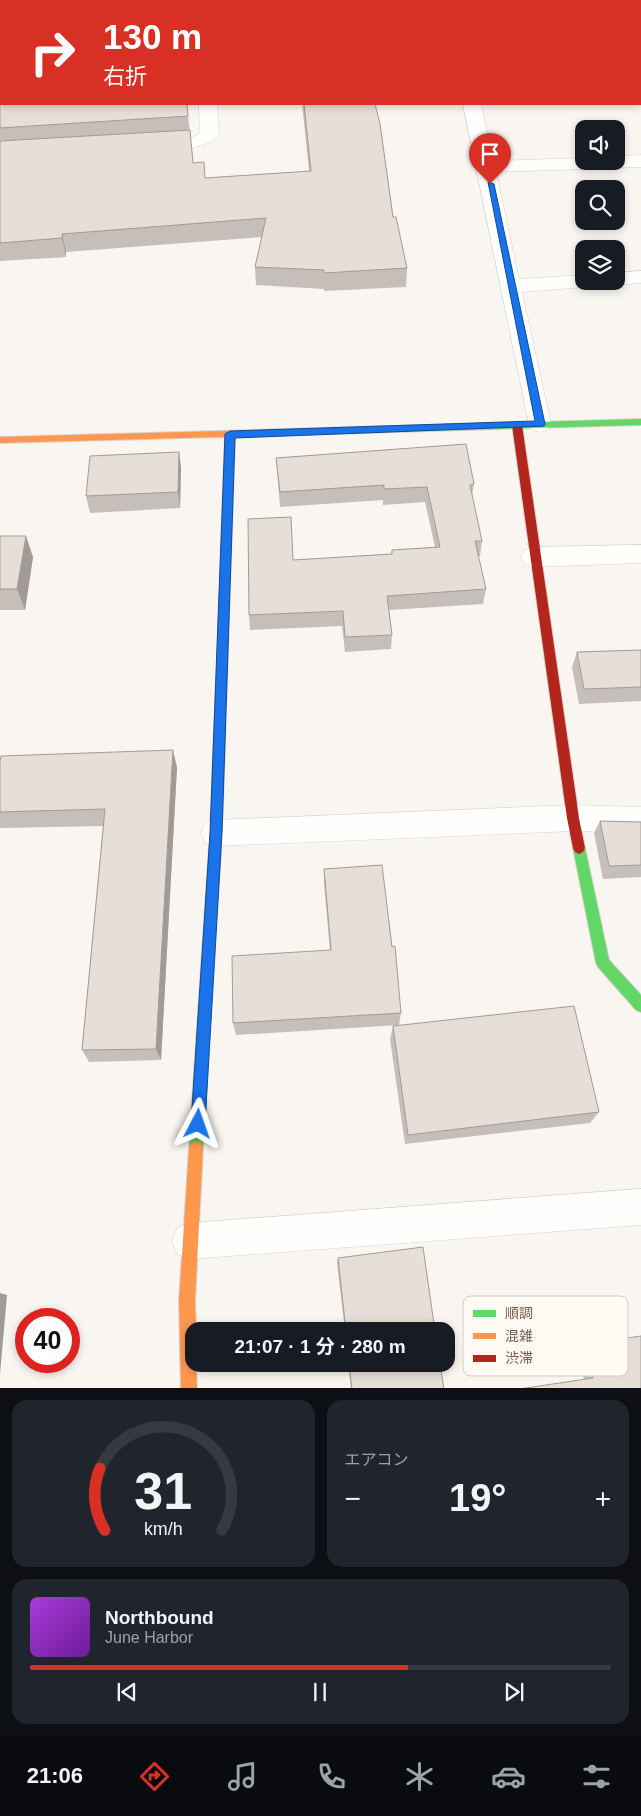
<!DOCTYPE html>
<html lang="ja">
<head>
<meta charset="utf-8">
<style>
	body { margin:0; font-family:Helvetica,"Noto Sans JP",sans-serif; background:#20242c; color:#f1f3f6; height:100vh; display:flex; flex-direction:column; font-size:19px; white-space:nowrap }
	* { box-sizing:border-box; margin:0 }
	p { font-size:16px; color:#9ea1a6 }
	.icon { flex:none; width:28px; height:28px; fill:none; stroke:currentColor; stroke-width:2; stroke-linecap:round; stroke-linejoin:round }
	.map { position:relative; height:1388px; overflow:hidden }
	.details { display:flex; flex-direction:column; gap:12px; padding:12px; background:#0d0f14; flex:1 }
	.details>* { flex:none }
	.banner { position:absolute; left:0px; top:0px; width:641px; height:105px; box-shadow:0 2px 8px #0003; background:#d93025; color:#fff; overflow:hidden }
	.buttons { position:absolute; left:575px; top:120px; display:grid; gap:10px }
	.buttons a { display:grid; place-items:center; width:50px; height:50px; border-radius:10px; background:#171b24; box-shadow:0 2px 8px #0003; font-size:25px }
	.speed { position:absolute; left:15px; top:1308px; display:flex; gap:10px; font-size:25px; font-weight:700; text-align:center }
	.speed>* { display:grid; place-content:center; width:65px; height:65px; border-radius:50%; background:#171b24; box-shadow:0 2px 8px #0003; line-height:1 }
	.speed .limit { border:8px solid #d22; background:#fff; color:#111 }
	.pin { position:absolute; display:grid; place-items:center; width:42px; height:42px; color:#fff; margin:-51px -21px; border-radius:50% 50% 50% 0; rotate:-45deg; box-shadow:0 0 5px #0007 }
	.pin .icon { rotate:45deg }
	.me { position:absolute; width:55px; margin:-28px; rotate:4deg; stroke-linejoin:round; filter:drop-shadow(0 0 4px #0008) }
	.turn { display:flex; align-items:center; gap:18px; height:105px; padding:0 20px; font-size:22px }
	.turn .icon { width:65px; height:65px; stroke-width:2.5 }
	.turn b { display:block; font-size:35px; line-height:42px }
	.big { font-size:38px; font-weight:700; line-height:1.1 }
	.details .widget { flex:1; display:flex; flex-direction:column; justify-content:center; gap:8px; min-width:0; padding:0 18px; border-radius:15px; background:#20242c }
	.details .dial { align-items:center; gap:0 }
	.dial svg { height:130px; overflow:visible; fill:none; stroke:#363941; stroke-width:7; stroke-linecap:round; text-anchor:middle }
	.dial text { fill:#f1f3f6; stroke:none }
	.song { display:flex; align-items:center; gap:15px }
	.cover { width:60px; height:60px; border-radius:8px; background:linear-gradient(135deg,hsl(280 70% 55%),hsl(280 70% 35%)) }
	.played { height:5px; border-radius:2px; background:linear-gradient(90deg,#d93025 65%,#363941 65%) }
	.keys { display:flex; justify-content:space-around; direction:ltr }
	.heat { display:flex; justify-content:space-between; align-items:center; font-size:28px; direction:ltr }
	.details .tiles { flex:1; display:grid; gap:12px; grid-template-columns:1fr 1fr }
	.widget:last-child { grid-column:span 2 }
	.trip { position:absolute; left:185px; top:1322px; width:270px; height:50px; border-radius:15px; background:#171b24; box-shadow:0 2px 8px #0003; font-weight:700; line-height:50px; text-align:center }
	.dock { display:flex; height:80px; justify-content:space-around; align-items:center; background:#090b0e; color:#9ea1a6 }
	.dock .icon { width:35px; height:35px }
	.dock .on { color:#d93025 }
	.dock b { font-size:22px; color:#f1f3f6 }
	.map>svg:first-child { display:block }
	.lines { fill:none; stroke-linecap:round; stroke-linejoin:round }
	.stream { fill:#d0e8ea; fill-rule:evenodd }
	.lane-casing { stroke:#d7d1cb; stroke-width:22 }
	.street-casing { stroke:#d7d1cb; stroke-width:1 }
	.fast-casing { stroke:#d9d2cb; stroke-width:2 }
	.slow-casing { stroke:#d9d2cb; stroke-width:2 }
	.jam-casing { stroke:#d9d2cb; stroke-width:2 }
	.lane { stroke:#fefefd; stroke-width:20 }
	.street { fill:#fefefd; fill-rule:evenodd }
	.fast { fill:#63d668; fill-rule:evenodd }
	.slow { fill:#ff974d; fill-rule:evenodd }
	.jam { fill:#b3261e; fill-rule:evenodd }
	.wall { fill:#c6bfb9 }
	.shaded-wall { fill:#a19b96 }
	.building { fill:#e6ded7; stroke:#a19b96 }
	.route { fill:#1a73e8; stroke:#114b97 }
	.key { fill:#fffaf3; stroke:#d7cbc1; stroke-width:1 }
	.key-label { font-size:14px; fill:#7a5c4d }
</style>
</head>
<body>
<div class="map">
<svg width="641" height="1389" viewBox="0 0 641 1389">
	<rect width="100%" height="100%" fill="#f9f5f0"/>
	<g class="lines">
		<g class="stream">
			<rect x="0" y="54" width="1" height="4"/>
			<rect x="640" y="56" width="1" height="4"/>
		</g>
		<defs>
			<polyline id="lane" points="509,1 518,0"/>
			<g id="street">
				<polygon points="388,0 404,0 405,1 389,1"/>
				<rect x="0" y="61" width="1" height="10"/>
				<rect x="640" y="65" width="1" height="10"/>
				<path d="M199,104H217L219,134C207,151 166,152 148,148L145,144L148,140L192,137L200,134Z"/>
				<polygon points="463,104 481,104 493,161 584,158 584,161 616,161 616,156 641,155 641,167 496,172 519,279 584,275 584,281 594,281 591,285 584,287 522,292 551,424 548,430 540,432 532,430 529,424"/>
				<polygon points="641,271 641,283 616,285 607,281 616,281 616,273"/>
				<polygon points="641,545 641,563 534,567 525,564 521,557 525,550 534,547"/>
				<polygon points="573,805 641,807 641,833 573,831 216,846 205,843 201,833 205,823 216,820"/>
				<polygon points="641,1189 641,1225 190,1259 177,1254 172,1241 177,1228 190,1223"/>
			</g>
			<g id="fast">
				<polygon points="641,419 641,425 324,434 319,431 324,428"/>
				<polygon points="230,431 235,434 229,612 224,616 219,612 225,434"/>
				<polygon points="579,842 583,844 585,848 609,960 641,995 641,1012 636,1010 598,967 596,963 573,848 575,844"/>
				<polygon points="211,902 216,904 217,908 203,1148 201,1153 196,1155 191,1153 189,1148 205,908 206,904"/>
			</g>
			<g id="slow">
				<polygon points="324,428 329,431 324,434 0,443 0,437"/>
				<polygon points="196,1141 201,1143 203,1148 195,1301 196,1331 194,1331 194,1364 196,1364 197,1389 181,1389 179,1301 189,1148 191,1143"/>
			</g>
			<g id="jam">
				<polygon points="517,422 522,425 579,818 585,848 583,852 579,854 575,852 573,848 567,818 512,425"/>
				<polygon points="224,608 229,612 222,833 217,908 216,912 211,914 206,912 205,908 210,833 219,612"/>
			</g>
		</defs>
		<use href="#lane" class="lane-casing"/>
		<use href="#street" class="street-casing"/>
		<use href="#fast" class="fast-casing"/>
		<use href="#slow" class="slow-casing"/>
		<use href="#jam" class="jam-casing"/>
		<use href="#lane" class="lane"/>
		<use href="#street" class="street"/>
		<use href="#fast" class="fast"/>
		<use href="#slow" class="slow"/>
		<use href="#jam" class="jam"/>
	</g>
	<g class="wall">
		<polygon points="0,73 187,104 193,163 205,178 309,171 302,104 375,104 393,217 407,268 406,287 324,291 324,289 256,285 255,267 262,237 66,252 66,257 0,261"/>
		<polygon points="179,452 181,468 180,508 90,513 86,496"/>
		<polygon points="276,458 474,484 472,495 482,541 480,556 478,556 486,589 483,604 389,610 392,635 391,649 345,652 342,626 250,630 249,615 293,560 391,554 392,550 435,547 425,502 383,505 383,500 280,507"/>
		<polygon points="0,536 33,557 25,610 0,610"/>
		<polygon points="641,650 641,701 579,704 572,667 577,652"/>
		<polygon points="0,761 177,767 161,1060 89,1062 82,1050 103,826 1,828 0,827"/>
		<polygon points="600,821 641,822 641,877 603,879 594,833"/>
		<polygon points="324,869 392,947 401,1013 399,1025 236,1035 233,1023 330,950 324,884"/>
		<polygon points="393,1026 599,1112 590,1123 405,1144 390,1039"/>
		<polygon points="338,1258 435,1331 345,1331 337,1263"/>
		<polygon points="585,1344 641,1389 584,1380 577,1346"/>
		<polygon points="348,1364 440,1364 444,1389 351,1389"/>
	</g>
	<g class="shaded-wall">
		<polygon points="62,234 66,252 66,257 62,238"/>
		<polygon points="179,452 181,468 180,508 178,492"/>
		<polygon points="26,536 33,557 25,610 17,589"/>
		<polygon points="173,750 177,767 161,1060 156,1049"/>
		<polygon points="0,1293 7,1295 0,1374"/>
	</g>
	<g class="building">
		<polygon points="0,73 1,73 1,104 187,104 188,116 0,128"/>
		<polygon points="304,104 375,104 380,124 393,217 396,217 407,268 324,273 324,270 255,267 266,218 62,234 62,238 0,243 0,141 190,130 193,163 204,162 205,178 311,171"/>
		<polygon points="466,444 474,484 470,485 482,541 475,541 486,589 387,596 392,635 345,637 343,611 249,615 248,519 291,517 293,560 392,554 392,550 440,547 427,487 384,489 384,485 280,492 276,458"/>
		<polygon points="179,452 178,492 86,496 90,456"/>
		<polygon points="0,536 26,536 17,589 0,589"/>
		<polygon points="641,650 641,687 584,689 577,652"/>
		<polygon points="173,750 156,1049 82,1050 105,809 0,812 0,761 1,756"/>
		<polygon points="600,821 641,822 641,865 609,866"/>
		<polygon points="382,865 392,947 395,946 401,1013 233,1023 232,956 331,950 324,869"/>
		<polygon points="574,1006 599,1112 408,1135 393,1026"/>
		<polygon points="423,1247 435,1331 346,1331 338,1258"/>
		<polygon points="641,1336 641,1389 519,1389 593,1378 585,1344"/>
		<polygon points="349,1364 440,1364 444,1389 352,1389"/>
	</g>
	<polygon class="route" points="488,182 494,184 545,424 544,426 235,438 222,833 205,1124 203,1129 198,1131 193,1129 191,1124 210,833 225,434 230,431 535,421"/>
	<rect x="463" y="1296" width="165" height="80" rx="8" class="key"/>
	<rect x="473" y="1310" width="23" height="7" fill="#63d668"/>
	<rect x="473" y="1333" width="23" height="6" fill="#ff974d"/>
	<rect x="473" y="1355" width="23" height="7" fill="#b3261e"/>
	<g class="key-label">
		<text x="505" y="1318">順調</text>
		<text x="505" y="1341">混雑</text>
		<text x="505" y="1363">渋滞</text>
	</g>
</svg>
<div class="buttons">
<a><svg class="icon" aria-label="sound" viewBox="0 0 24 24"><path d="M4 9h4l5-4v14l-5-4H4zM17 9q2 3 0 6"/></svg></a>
<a><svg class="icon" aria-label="search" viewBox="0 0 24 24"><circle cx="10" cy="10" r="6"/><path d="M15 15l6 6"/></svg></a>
<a><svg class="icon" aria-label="layers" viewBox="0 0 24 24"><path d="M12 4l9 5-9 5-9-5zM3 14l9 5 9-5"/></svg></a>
</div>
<div class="speed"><div class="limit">40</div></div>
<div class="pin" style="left:490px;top:184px;background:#d93025"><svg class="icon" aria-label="arrive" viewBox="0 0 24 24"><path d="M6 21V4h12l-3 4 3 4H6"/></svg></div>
<svg class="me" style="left:198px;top:1124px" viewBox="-20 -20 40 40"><path d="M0-17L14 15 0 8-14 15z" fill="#1a73e8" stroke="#fff" stroke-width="4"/></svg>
<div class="trip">21:07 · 1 分 · 280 m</div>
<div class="banner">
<div class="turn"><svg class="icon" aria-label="right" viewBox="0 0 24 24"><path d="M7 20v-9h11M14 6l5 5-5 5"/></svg><div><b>130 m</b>右折</div></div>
</div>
</div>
<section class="details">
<div class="tiles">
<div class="widget dial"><svg viewBox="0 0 100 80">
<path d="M14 69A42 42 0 1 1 86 69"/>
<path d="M14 69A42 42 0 0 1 11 31" stroke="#d93025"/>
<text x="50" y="56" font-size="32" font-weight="700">31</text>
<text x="50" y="72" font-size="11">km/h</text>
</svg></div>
<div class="widget"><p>エアコン</p>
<div class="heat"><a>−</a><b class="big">19°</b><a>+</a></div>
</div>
<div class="widget">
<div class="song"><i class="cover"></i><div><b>Northbound</b><p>June Harbor</p></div></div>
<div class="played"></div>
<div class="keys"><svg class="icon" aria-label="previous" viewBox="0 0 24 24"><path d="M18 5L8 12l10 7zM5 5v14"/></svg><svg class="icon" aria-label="pause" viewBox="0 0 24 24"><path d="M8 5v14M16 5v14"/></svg><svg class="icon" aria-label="next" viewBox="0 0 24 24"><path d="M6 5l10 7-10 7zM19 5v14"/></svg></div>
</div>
</div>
</section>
<nav class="dock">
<b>21:06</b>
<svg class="icon on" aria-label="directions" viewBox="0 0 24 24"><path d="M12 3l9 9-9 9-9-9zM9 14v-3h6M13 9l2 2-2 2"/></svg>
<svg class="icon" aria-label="music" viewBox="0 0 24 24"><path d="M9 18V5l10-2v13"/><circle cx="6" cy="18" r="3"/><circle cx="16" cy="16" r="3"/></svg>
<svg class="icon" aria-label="phone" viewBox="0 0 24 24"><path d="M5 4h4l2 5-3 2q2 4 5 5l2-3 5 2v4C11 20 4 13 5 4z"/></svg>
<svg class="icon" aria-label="climate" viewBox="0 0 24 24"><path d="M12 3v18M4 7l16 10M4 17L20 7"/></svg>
<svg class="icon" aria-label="car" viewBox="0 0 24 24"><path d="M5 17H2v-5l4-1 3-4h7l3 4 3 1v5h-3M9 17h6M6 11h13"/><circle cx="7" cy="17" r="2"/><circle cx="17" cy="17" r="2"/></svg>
<svg class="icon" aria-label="filters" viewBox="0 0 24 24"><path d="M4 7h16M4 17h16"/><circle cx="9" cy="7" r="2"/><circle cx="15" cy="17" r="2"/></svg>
</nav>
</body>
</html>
